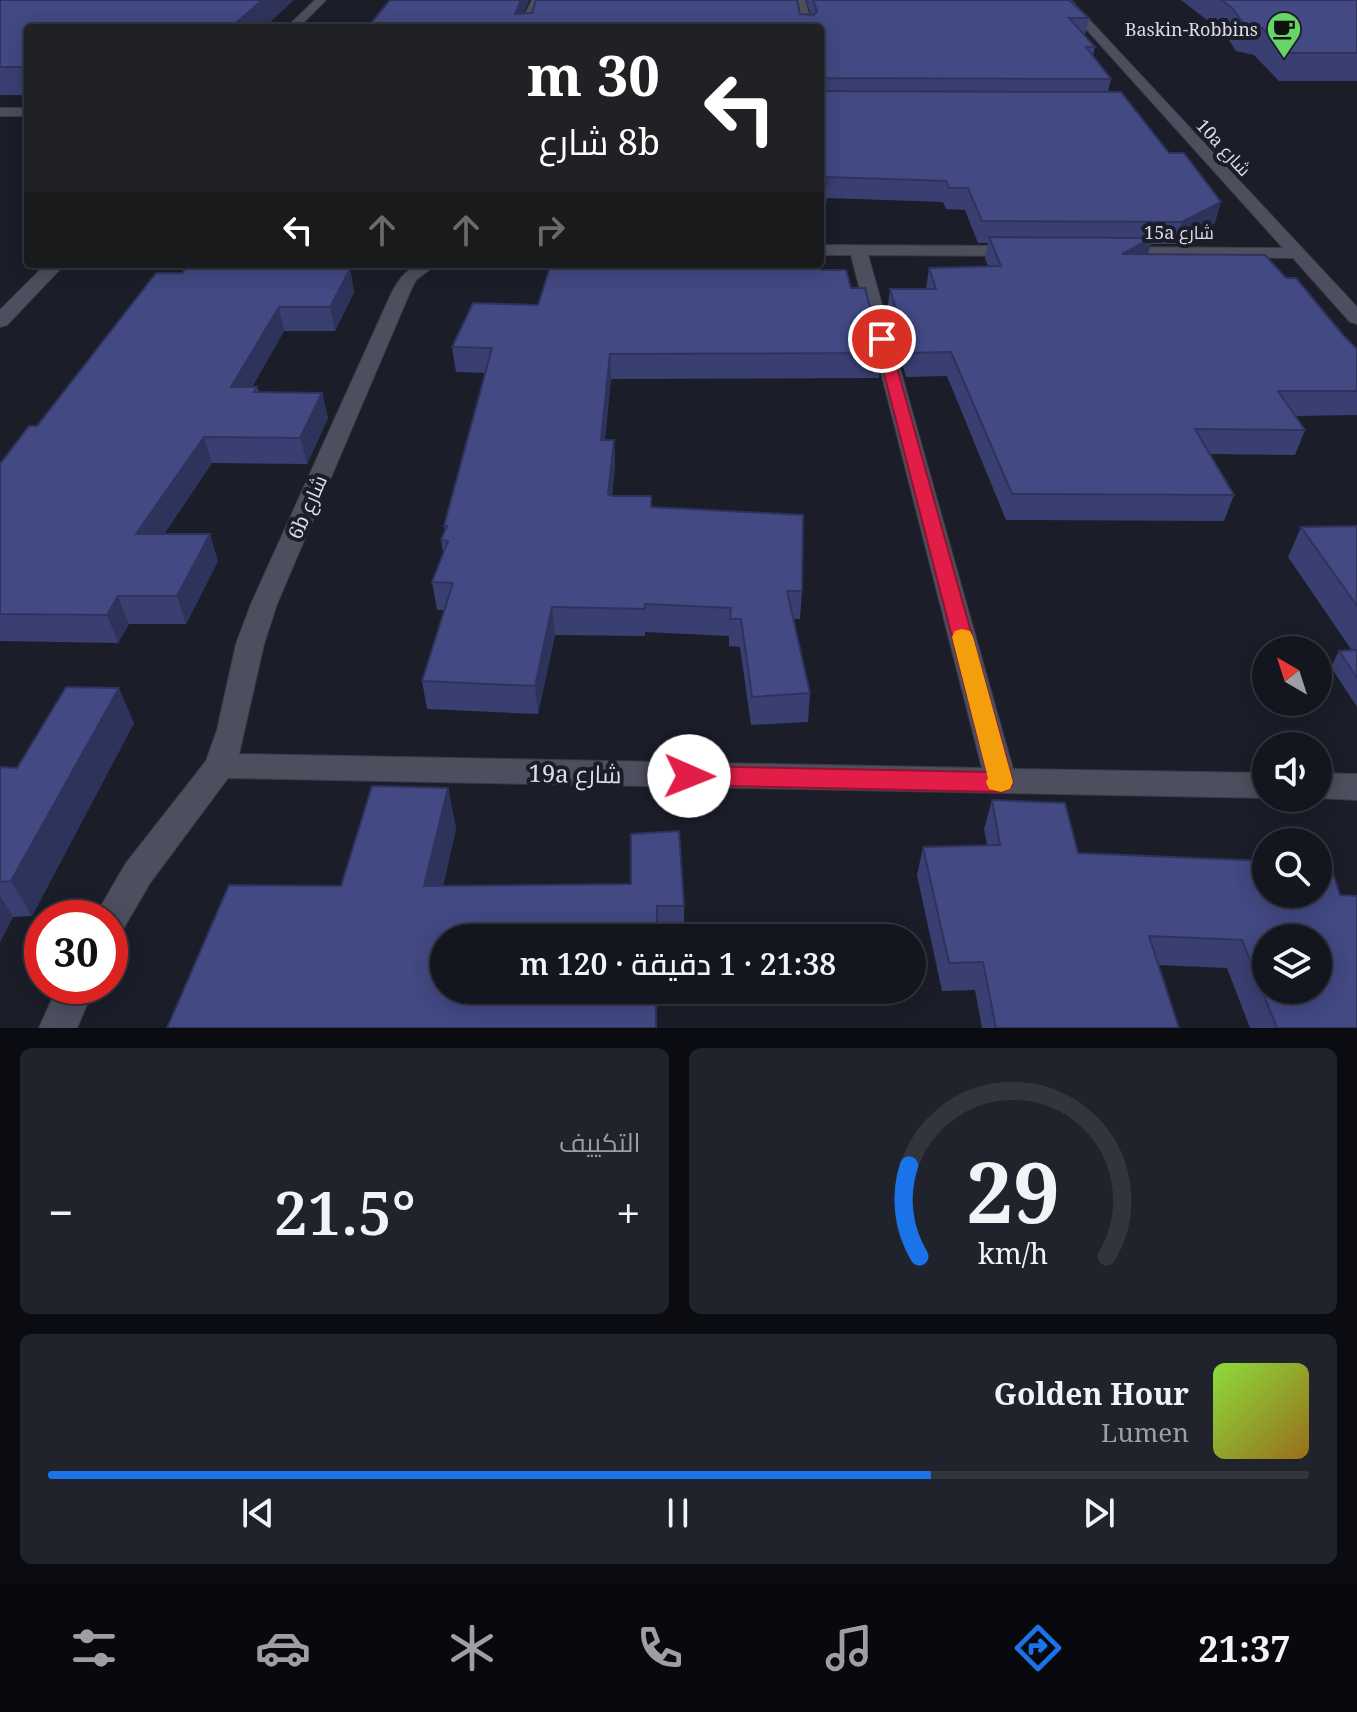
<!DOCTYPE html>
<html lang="ar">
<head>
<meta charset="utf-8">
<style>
	body { margin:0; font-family:"Noto Serif",Cairo,serif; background:#21232c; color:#f1f3f6; direction:rtl; height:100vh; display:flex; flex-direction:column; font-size:30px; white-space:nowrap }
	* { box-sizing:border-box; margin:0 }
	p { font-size:26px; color:#9d9fa4 }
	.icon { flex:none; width:44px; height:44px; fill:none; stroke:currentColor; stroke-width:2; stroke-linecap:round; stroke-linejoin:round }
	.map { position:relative; height:1028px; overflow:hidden; direction:ltr }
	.details { display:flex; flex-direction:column; gap:20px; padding:20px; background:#0b0c11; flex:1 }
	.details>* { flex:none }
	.top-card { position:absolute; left:24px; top:24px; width:800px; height:244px; border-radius:8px; box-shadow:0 4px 20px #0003,0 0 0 2px #33353d; direction:rtl; background:#202124; color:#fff; overflow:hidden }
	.needle { width:52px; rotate:321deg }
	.tools { position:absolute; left:1252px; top:636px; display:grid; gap:16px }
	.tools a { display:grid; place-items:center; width:80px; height:80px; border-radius:50%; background:#14161f; box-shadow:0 4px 20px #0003,0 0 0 2px #33353d; font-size:40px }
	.speed { position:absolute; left:24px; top:900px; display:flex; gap:16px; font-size:40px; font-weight:700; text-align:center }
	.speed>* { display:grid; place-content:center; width:104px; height:104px; border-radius:50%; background:#14161f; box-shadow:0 4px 20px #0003,0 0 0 2px #33353d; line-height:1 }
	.speed .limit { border:12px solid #d22; background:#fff; color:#111 }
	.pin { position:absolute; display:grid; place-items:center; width:68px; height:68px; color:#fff; margin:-34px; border:4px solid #fff; border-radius:50%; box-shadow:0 2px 8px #0007 }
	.me { position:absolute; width:88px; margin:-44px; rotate:91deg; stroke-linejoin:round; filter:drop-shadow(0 0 6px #0008) }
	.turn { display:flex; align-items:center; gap:28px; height:168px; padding:0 32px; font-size:36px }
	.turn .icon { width:104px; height:104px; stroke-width:2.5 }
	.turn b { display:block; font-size:56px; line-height:68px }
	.lanes { display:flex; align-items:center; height:76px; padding:0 32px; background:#0003; justify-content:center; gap:40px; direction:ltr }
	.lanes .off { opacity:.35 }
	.big { font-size:60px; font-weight:600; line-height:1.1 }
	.details .widget { flex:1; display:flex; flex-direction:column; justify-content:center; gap:12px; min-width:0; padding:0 28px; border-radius:12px; background:#21232c }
	.details .dial { align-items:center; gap:0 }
	.dial svg { height:208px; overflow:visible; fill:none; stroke:#33353d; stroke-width:7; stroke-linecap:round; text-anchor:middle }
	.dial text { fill:#f1f3f6; stroke:none }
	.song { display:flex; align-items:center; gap:24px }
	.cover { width:96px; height:96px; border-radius:12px; background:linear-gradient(135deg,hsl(90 70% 55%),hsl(40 70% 35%)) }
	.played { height:8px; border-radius:4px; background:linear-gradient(90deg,#1a73e8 70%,#33353d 70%) }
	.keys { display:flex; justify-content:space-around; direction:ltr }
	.heat { display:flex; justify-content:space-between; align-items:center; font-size:44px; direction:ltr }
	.details .tiles { flex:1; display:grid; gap:20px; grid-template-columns:1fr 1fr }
	.widget:last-child { grid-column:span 2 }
	.trip { position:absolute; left:430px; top:924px; width:496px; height:80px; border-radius:40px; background:#14161f; box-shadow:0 4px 20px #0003,0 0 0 2px #33353d; font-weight:600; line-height:80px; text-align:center; direction:rtl }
	.dock { display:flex; height:128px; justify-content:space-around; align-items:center; background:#08090c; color:#9d9fa4 }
	.dock .icon { width:56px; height:56px }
	.dock .active { color:#1a73e8 }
	.dock b { font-size:36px; color:#f1f3f6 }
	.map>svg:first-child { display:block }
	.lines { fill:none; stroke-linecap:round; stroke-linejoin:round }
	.street-casing { stroke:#393a45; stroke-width:2 }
	.street { fill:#4d4f5e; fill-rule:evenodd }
	.wall { fill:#393f71 }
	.shaded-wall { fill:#2e335c }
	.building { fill:#424983; stroke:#2e335c; stroke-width:2; fill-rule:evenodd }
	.route { fill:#e11d48; stroke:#92132f; stroke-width:2 }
	.slow { fill:#f59e0b }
	.labels { text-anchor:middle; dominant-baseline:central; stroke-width:8; stroke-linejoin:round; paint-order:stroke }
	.far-poi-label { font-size:18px; fill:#dcdde6; stroke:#1b1d29; text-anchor:end }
	.far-street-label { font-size:18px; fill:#dcdde6; stroke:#1b1d29 }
	.street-label { font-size:20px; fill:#dcdde6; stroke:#1b1d29 }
	.near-street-label { font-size:24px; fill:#dcdde6; stroke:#1b1d29 }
</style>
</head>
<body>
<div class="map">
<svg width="1357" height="1028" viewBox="0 0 1357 1028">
	<rect width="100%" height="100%" fill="#1b1d29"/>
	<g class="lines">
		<defs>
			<g id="street">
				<polygon points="315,0 326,0 298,28 286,28"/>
				<polygon points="532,0 542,0 530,28 518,28"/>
				<polygon points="795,0 805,0 813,28 801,28"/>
				<polygon points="1060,0 1071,0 1357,307 1357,324 1350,322 1293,258 1112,256 1109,252 1112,248 1118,247 1283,248"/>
				<rect x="0" y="108" width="28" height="8"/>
				<path d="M820,245L1018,246L1027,251L1018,256L868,255L1013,769L1266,773L1268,798L228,778L150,883L122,931L110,936V918H94L126,863L206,761L217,730L236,644L251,604L392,292C404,270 412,264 437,264L416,280L410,292L277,604L264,644L239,754L982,768L851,255H820Z"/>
				<polygon points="46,264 65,264 7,325 0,327 0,310"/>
				<polygon points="1318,773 1357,774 1357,800 1316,798"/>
				<polygon points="58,986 95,986 77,1028 39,1028"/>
			</g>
		</defs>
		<use href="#street" class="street-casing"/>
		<use href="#street" class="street"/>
	</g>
	<g class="wall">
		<polygon points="0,0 28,28 28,95 0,95"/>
		<polygon points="529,0 523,14 811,15 806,0 1069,0 1089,18 1085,35 1083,35 1095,47 1093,55 1111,79 1108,92 1215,223 1176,244 1151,244 1148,254 1286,278 1357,349 1357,415 1295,416 1305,430 1295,455 1210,454 1234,495 1224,521 1006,520 947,376 906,377 887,312 890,289 926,289 929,268 988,266 985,259 988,243 978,243 965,210 946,209 943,202 827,198 826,205 820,205 820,28 367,28"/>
		<polygon points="1181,0 1357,0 1357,81 1279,81 1254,55 1236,51 1225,34"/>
		<polygon points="189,264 337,264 334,269 350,269 354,292 335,331 284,331 252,387 257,387 259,392 322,393 328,418 307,464 212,463 164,534 218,561 186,624 129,624 118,643 0,641 0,464"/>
		<polygon points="820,270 851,288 882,353 879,378 611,379 605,440 614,440 615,466 612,496 651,496 652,507 802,591 800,619 794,619 810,693 808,722 751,725 740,647 729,646 729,636 645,632 645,636 555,635 538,714 427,709 422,681 444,610 437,610 432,582 443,553 441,540 445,533 444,526 485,373 456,372 452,347 538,305"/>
		<polygon points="1357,526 1357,649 1351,649 1288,557 1301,527"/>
		<polygon points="1357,650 1357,707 1331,667 1339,651"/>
		<polygon points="134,723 32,916 13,917 0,942 0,767 17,768"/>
		<polygon points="448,788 456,829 443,885 684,906 684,938 444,938 444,990 657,990 657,1028 167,1028 341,886"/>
		<polygon points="992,800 1078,853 1266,861 1357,1028 1250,1028 1227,968 1158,965 1179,1028 982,1028 975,990 942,991 917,875 923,847 987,845 984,829"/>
	</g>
	<g class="shaded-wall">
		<polygon points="262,0 294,0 264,28 230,28"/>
		<polygon points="521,0 529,0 517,28 515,14"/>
		<polygon points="1221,202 1215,223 1176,244 1182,222"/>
		<polygon points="1152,238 1146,260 1122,254"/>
		<polygon points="319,264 337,264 321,292 316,269"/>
		<polygon points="350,269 354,292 335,331 330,307"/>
		<polygon points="279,307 284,331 238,412 231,387"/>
		<polygon points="610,354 611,379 602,466 601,440"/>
		<polygon points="322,393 328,418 307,464 300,438"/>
		<polygon points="204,437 212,463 146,561 136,534"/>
		<polygon points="614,440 615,466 609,521 608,494"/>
		<polygon points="210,534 218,561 186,624 177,596"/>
		<polygon points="118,596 129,624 118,643 107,615"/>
		<polygon points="552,607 555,635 538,714 535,686"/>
		<polygon points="119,688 134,723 32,916 11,881"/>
		<polygon points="448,788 456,829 434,927 424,886"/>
		<polygon points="0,896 13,917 0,942"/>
		<rect x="656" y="990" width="1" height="38"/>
	</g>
	<g class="building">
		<polygon points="0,0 262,0 230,28 28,28 28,67 0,67"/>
		<polygon points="390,0 521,0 515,14 532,13 536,0 797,0 800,14 814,15 817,11 813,0 1069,0 1089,18 1069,18 1095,47 1086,47 1111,79 821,78 820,79 820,28 367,28"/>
		<polygon points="1221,0 1357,0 1357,53 1288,53 1262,28 1244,24 1232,8"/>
		<polygon points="820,91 1121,92 1169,153 1184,153 1221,202 1182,222 982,221 968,188 949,188 946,181 827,177 828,184 820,184"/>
		<polygon points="989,237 1152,238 1122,254 1265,255 1286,278 1296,278 1344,336 1357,349 1357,391 1278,391 1305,430 1195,429 1234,495 1012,494 951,352 909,353 890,289 936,289 929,268 1001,266"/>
		<polygon points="189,264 319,264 316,269 350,269 330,307 279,307 231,387 257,387 254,392 322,393 300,438 204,437 136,534 210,534 177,596 118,596 107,615 0,614 0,464 29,426 37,426 156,273 182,273"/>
		<polygon points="551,264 819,264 820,270 846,270 851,288 865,288 882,353 610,354 601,440 614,440 608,494 612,496 651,496 651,507 803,515 802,591 787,591 810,693 752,697 741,619 730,619 731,608 645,604 645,609 552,607 535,686 422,681 453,583 432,582 448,541 441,540 447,526 444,526 492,348 452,347 473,303 538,305"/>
		<polygon points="1357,526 1357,606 1301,527"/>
		<polygon points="1357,650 1357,678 1339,651"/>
		<polygon points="66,687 119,688 11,881 0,882 0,767 17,768"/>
		<polygon points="372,786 448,788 424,886 631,884 631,834 679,831 684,906 657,906 657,938 444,938 444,990 656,990 656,1028 167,1028 229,885 341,886"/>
		<path d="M992,800L1065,803L1078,853L1266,861V894H1318V864H1330L1340,895L1357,896V1028H1277L1242,940L1149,936L1179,1028H996L983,962L949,963L923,847L1000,845ZM1266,938H1318V990H1266Z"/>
	</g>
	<polygon class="route" points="882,334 889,339 1013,782 1010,789 1001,792 689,785 681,782 677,776 681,769 689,766 987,772 875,339"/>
	<polygon class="slow" points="962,629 970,631 973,637 1013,782 1010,789 1001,792 989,789 986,782 988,778 952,637 955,631"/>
	<defs>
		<symbol id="cafe-pin" viewBox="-11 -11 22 30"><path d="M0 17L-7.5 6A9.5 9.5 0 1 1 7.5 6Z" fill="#66d466" stroke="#1b1d29"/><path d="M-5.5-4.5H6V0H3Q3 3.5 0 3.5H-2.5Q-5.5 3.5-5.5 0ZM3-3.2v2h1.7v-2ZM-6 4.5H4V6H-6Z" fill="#111"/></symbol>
	</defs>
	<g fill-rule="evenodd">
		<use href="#cafe-pin" x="1264" y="9" width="40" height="54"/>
	</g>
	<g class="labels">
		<g class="far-poi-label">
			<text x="1258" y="29">Baskin-Robbins</text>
		</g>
		<g class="far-street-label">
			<text transform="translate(1224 147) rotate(47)">10a شارع</text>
			<text x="1179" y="232">15a شارع</text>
		</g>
		<g class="street-label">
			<text transform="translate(307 507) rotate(-66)">6b شارع</text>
		</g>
		<g class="near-street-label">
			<text transform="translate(575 773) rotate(1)">19a شارع</text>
		</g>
	</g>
</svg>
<div class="tools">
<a><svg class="needle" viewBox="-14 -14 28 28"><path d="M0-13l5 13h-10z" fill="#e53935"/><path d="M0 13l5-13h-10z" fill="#9d9fa4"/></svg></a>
<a><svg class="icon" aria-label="sound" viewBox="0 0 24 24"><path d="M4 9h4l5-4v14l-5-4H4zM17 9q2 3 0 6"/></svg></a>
<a><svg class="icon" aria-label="search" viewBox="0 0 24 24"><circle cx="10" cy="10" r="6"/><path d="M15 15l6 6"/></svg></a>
<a><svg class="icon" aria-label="layers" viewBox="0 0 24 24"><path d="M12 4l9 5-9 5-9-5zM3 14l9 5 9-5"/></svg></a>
</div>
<div class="speed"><div class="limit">30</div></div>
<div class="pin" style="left:882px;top:339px;background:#d93025"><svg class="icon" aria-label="arrive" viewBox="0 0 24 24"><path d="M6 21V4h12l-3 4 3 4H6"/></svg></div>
<svg class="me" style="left:689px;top:776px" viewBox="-20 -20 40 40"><circle r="19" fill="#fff"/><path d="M0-13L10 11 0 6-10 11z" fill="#e11d48"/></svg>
<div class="trip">21:38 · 1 دقيقة · 120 m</div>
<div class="top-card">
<div class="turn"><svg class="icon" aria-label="left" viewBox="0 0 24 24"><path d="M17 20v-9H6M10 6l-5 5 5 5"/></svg><div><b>30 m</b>8b شارع</div></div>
<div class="lanes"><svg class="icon" aria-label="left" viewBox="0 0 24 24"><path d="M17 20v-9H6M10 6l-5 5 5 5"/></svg><svg class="icon off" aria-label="ahead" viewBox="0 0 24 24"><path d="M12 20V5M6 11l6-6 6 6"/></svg><svg class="icon off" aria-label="ahead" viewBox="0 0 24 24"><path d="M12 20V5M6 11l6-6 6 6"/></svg><svg class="icon off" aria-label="right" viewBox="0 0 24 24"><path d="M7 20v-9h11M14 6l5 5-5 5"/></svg></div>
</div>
</div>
<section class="details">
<div class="tiles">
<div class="widget dial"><svg viewBox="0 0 100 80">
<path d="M14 69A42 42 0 1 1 86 69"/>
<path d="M14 69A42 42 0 0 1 10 34" stroke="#1a73e8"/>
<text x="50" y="56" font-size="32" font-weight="700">29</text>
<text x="50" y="72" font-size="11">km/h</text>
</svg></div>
<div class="widget"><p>التكييف</p>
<div class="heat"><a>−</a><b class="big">21.5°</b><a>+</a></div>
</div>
<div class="widget">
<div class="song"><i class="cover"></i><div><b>Golden Hour</b><p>Lumen</p></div></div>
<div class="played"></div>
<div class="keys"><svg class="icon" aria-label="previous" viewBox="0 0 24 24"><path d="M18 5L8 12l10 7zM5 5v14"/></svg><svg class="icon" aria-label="pause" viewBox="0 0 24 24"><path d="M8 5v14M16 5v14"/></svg><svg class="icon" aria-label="next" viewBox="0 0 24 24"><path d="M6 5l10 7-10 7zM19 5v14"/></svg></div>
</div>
</div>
</section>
<nav class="dock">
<b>21:37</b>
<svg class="icon active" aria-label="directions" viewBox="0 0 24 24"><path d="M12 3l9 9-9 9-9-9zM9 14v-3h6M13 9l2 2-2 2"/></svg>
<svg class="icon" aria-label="music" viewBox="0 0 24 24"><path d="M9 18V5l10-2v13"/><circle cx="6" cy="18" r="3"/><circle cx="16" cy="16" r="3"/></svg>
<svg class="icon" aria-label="phone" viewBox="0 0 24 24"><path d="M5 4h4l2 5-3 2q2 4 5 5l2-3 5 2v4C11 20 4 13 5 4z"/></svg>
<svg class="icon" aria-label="climate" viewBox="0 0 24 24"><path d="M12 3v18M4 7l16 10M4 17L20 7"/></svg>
<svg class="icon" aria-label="car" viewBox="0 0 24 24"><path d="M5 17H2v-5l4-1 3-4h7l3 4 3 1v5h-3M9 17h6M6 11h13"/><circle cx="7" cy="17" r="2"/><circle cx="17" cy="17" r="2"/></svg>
<svg class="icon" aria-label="filters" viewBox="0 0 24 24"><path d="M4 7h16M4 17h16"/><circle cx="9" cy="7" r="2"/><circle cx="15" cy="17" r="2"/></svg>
</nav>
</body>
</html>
